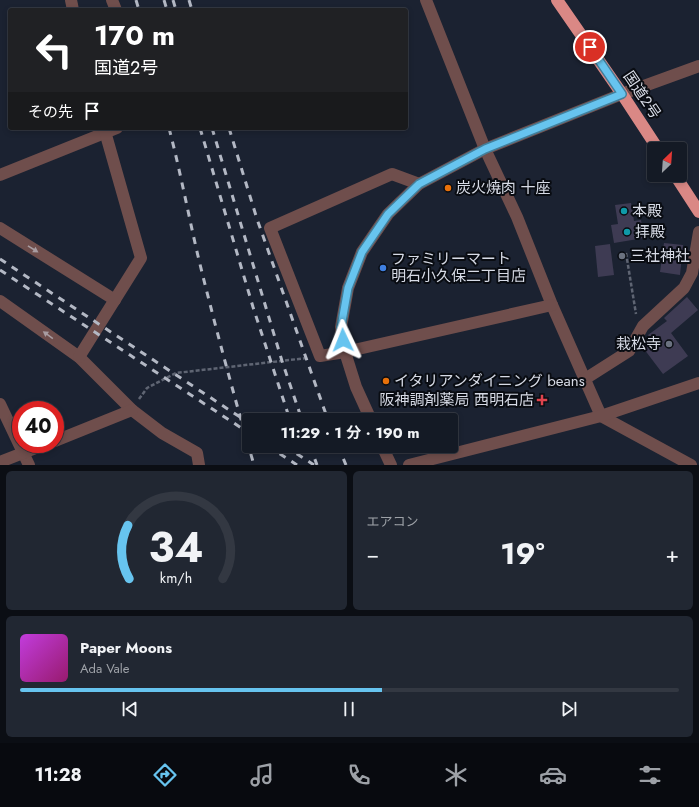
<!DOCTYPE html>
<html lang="ja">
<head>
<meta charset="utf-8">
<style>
	body { margin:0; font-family:Jost,"Noto Sans JP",sans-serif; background:#212732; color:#f1f3f6; height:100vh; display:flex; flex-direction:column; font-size:15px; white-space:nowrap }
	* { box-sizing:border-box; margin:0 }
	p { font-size:13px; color:#9da1a7 }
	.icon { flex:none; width:22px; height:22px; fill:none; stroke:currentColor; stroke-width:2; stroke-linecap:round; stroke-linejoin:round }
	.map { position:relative; height:465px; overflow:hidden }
	.details { display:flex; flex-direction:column; gap:6px; padding:6px; background:#0b0e14; flex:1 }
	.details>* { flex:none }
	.hud { position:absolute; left:8px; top:8px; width:400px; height:122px; border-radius:4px; box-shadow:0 2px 6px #0003,0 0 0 1px #333842; background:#202124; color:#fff; overflow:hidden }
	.needle { width:26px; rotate:25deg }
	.tools { position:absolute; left:647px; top:142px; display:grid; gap:8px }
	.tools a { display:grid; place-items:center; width:40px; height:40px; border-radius:4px; background:#141a25; box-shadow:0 2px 6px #0003,0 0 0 1px #333842; font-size:20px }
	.speed { position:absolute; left:12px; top:401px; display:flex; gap:8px; font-size:20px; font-weight:700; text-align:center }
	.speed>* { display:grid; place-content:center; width:52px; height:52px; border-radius:50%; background:#141a25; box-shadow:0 2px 6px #0003,0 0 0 1px #333842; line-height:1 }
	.speed .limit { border:6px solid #d22; background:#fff; color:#111 }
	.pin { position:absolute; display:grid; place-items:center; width:34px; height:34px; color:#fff; margin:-17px; border:2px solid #fff; border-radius:50%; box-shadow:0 1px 4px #0007 }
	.me { position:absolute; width:44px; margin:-22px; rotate:358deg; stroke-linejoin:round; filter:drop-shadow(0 0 3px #0008) }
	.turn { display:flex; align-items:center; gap:14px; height:84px; padding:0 20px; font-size:18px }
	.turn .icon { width:52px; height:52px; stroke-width:2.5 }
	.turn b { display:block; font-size:28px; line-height:34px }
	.then { display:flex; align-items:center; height:38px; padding:0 20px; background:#0003; gap:8px; font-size:15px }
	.big { font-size:30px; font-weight:700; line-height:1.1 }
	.details .tile { flex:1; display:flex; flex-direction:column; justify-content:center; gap:6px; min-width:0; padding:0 14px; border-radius:6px; background:#212732 }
	.details .dial { align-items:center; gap:0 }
	.dial svg { height:104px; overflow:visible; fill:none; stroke:#333842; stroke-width:7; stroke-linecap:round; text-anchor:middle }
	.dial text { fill:#f1f3f6; stroke:none }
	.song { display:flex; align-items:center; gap:12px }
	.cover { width:48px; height:48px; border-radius:6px; background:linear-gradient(135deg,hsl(290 70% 55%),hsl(320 70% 35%)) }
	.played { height:4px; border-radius:2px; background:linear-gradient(90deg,#67c4ef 55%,#333842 55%) }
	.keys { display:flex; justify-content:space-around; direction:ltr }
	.heat { display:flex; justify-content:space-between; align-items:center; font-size:22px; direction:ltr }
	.details .tiles { flex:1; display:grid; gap:6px; grid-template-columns:1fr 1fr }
	.tile:last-child { grid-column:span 2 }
	.trip { position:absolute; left:242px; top:413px; width:216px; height:40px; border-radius:4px; background:#141a25; box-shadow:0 2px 6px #0003,0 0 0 1px #333842; font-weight:700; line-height:40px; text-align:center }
	.dock { display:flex; height:64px; justify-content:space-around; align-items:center; background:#080a0f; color:#9da1a7 }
	.dock .icon { width:28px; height:28px }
	.dock .active { color:#67c4ef }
	.dock b { font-size:18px; color:#f1f3f6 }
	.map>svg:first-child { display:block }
	.building { fill:#3e3b53 }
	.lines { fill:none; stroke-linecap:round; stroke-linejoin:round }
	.path { stroke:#5f6573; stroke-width:2.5; stroke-dasharray:4 2; stroke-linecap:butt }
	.minor { stroke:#6f4e4c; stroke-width:12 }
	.highway { stroke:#da8885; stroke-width:12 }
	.rail { stroke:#b3b8c4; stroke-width:3; stroke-dasharray:7 7; stroke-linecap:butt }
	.oneway { fill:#a89ca1 }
	.route-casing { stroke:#437f9b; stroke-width:10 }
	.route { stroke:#67c4ef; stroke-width:7 }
	.food-dot { fill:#e8710a; stroke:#090c12; stroke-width:1.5 }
	.culture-dot { fill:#0f9aa8; stroke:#090c12; stroke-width:1.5 }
	.worship-dot { fill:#6b7280; stroke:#090c12; stroke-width:1.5 }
	.shop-dot { fill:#3f7fe0; stroke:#090c12; stroke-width:1.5 }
	.health-dot { fill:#e0444e; stroke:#090c12; stroke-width:1.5 }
	.labels { text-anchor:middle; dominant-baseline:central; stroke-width:4; stroke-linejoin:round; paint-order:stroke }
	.street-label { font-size:15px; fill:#d7dbe6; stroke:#090c12 }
	.poi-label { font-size:15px; fill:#d7dbe6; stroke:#090c12; text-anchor:start }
</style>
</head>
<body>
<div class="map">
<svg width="699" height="465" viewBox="0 0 699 465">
	<rect width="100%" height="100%" fill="#1b2231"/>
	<g class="building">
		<polygon points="631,203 634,221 641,220 644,238 614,243 611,225 618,224 615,205"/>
		<polygon points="664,243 683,245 680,275 660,272"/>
		<polygon points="610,244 614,275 598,277 595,246"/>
		<polygon points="687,297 698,310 671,333 688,356 663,374 641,345 650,338 648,335 667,321 664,318"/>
	</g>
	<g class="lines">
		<g class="path">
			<polyline points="626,253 636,314"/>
			<polyline points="139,399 147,388 176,373 307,358"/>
		</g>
		<g class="minor">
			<polyline points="71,0 73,10"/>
			<polyline points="112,0 116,10"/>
			<polyline points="426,0 485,149 517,217 552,305 601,416 691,465"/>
			<polyline points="0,175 117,128"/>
			<polyline points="419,184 392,174 270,228 320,356 345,352 552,305"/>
			<polyline points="0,228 115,300"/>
			<polyline points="0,301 79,357 132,410 162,433 197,453 199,465"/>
			<polyline points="79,357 141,258 104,128"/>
			<polyline points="585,379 629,351 643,326 684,288 692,273 699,232"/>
			<polyline points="0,404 29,465"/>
			<polyline points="371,420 356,387 345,352 341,327 348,288 362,252 388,214 419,184 485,149 622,94 699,66"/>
			<polyline points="55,441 132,410"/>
			<polyline points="382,446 391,465"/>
			<polyline points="0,462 46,444"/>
			<polyline points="409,465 601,416 699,383"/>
		</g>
		<g class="highway">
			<polyline points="557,0 622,94 658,149"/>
			<polyline points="675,175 699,212"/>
		</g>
		<g class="rail">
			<polyline points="136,0 139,10"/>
			<polyline points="164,0 167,10"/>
			<polyline points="173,0 176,10"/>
			<polyline points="189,0 192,10"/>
			<path d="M169,128C180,170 188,213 198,256C215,326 234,396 254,465"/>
			<polyline points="200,128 253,307 290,420"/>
			<polyline points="212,128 282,361 302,420"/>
			<polyline points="229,128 257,219 328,420"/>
			<polyline points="0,259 249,423"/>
			<polyline points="0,270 246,431"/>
			<polyline points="268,446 297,465"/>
			<polyline points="285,446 314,465"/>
			<polyline points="310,446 317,465"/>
			<polyline points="338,446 346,465"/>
		</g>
	</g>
	<defs><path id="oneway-solid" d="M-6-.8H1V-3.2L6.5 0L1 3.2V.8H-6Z"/></defs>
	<g class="oneway">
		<use href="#oneway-solid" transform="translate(33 249) rotate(32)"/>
		<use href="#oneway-solid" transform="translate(48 335) rotate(-144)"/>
	</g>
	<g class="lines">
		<defs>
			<polyline id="route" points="343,340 341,327 348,288 362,252 388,214 419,184 485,149 622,94 590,47"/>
		</defs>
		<use href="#route" class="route-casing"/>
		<use href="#route" class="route"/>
	</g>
	<g class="food-dot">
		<circle cx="448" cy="188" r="4"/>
		<circle cx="386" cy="381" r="4"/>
	</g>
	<g class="culture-dot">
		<circle cx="624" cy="211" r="4"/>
		<circle cx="627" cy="232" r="4"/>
	</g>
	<g class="worship-dot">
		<circle cx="622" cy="256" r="4"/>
		<circle cx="669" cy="344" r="4"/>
	</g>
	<circle class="shop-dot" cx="383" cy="268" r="4"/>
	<path class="health-dot" d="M540 394h4v4h4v4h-4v4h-4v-4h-4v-4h4z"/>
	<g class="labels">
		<g class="street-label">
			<text transform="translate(642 95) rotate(56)">国道2号</text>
		</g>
		<g class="poi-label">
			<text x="456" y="188">炭火焼肉 十座</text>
			<text x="632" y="211">本殿</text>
			<text x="635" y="232">拝殿</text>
			<text x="630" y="256">三社神社</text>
			<text x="391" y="259">ファミリーマート<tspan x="391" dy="17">明石小久保二丁目店</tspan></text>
			<text x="661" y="344" text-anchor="end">栽松寺</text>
			<text x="394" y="381">イタリアンダイニング beans</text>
			<text x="534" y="400" text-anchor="end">阪神調剤薬局 西明石店</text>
		</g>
	</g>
</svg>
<div class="tools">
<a><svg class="needle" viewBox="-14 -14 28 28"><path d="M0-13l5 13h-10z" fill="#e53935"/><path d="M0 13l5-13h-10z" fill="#9da1a7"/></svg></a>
</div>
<div class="speed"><div class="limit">40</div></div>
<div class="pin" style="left:590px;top:47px;background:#d93025"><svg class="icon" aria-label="arrive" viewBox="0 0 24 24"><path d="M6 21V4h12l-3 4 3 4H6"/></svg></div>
<svg class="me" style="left:343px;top:340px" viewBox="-20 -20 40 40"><path d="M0-17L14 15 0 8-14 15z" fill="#67c4ef" stroke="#fff" stroke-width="4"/></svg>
<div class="trip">11:29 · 1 分 · 190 m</div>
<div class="hud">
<div class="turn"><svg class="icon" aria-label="left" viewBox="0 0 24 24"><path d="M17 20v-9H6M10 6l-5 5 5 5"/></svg><div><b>170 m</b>国道2号</div></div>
<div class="then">その先<svg class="icon" aria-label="arrive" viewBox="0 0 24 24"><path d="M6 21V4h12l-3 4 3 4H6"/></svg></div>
</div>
</div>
<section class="details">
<div class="tiles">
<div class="tile dial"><svg viewBox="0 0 100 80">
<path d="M14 69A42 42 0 1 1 86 69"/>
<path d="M14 69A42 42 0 0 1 13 28" stroke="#67c4ef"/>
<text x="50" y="56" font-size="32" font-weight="700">34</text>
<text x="50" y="72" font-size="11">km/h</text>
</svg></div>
<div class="tile"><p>エアコン</p>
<div class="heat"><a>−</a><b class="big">19°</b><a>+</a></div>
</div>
<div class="tile">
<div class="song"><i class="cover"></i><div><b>Paper Moons</b><p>Ada Vale</p></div></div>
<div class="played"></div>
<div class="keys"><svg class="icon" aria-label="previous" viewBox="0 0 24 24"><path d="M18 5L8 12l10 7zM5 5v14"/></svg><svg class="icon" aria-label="pause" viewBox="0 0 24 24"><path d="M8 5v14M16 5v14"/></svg><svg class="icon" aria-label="next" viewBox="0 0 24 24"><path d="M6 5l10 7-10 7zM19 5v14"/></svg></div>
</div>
</div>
</section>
<nav class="dock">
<b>11:28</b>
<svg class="icon active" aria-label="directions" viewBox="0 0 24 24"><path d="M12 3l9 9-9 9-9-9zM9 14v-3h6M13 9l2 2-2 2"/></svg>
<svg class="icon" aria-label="music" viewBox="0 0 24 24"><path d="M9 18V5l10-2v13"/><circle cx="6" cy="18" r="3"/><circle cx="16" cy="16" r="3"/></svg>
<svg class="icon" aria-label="phone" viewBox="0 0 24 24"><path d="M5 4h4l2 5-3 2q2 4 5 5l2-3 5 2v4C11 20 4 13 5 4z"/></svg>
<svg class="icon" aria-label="climate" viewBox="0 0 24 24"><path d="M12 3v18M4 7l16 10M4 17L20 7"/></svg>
<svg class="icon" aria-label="car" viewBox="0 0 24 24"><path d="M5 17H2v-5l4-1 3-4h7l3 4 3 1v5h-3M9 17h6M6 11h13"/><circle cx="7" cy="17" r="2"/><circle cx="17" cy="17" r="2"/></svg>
<svg class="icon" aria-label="filters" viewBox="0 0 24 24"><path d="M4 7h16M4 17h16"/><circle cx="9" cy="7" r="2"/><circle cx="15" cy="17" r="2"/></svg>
</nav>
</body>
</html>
